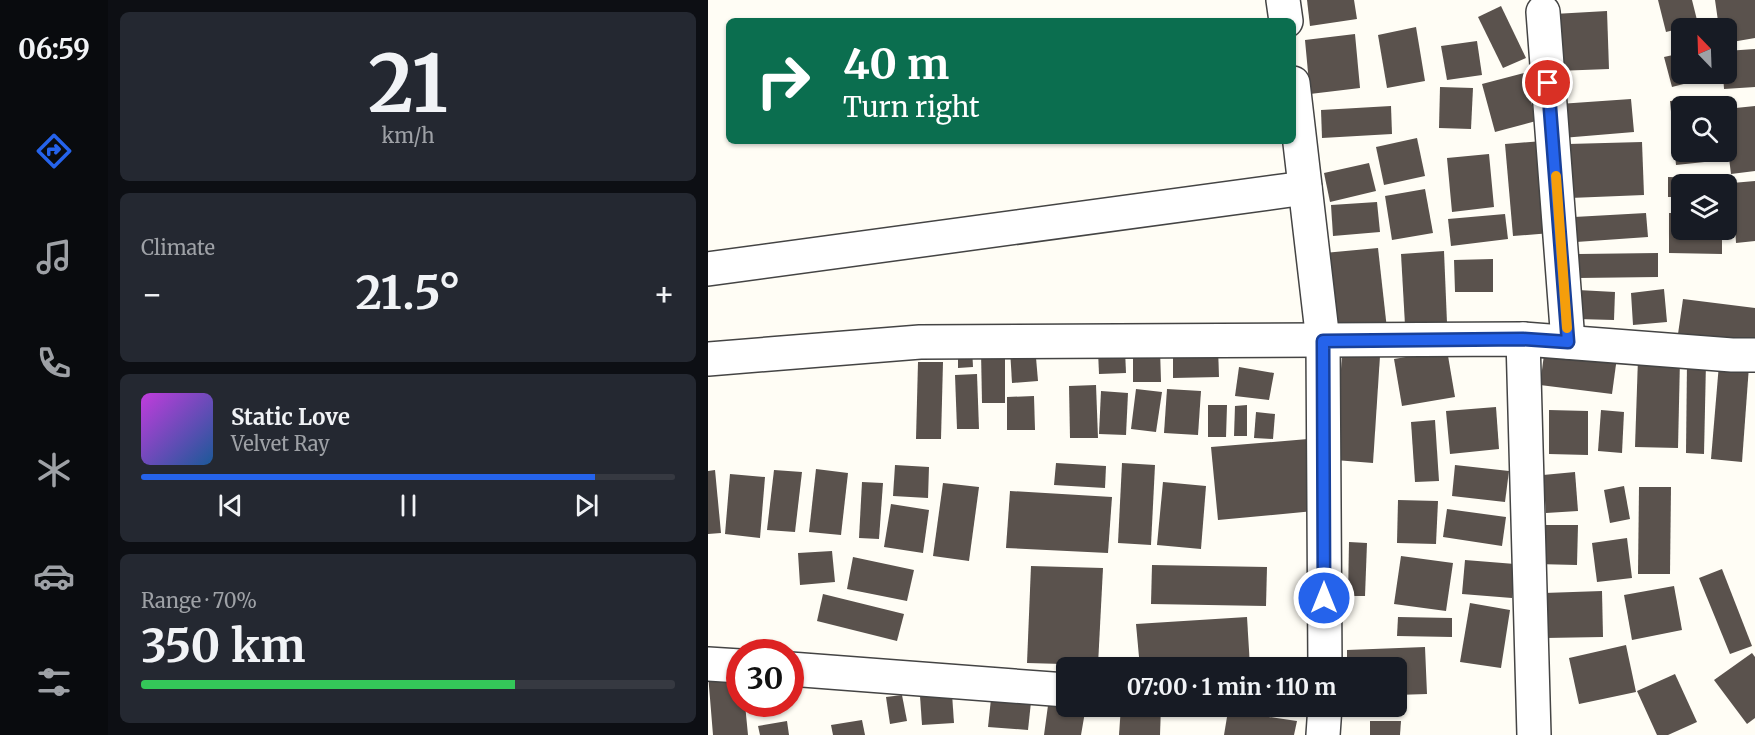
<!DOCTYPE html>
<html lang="en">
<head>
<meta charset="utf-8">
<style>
	body { margin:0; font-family:Merriweather,serif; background:#242831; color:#f1f3f6; height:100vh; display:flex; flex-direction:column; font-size:22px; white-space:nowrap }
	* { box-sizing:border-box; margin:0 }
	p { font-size:20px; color:#9ea1a6 }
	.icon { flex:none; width:33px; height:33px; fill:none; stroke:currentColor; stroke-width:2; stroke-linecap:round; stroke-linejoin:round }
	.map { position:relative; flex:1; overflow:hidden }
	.sheet { display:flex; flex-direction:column; gap:12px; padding:12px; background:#0d0f14; width:600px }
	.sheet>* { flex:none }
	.banner { position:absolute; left:18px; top:18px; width:570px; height:126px; border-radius:9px; box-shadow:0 2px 4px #0004; background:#0b6e4f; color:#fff; overflow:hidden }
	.needle { width:39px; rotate:337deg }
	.tools { position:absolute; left:963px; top:18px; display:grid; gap:12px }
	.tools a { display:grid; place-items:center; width:66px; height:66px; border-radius:9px; background:#171b24; box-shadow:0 2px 4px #0004; font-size:30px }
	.speed { position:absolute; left:18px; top:639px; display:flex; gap:12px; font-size:30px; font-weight:700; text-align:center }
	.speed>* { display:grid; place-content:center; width:78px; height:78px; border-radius:50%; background:#171b24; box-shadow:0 2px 4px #0004; line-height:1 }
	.speed .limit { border:9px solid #d22; background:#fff; color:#111 }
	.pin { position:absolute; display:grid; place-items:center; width:51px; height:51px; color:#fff; margin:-26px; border:3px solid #fff; border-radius:50%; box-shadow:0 2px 6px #0007 }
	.me { position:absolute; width:66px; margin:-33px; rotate:0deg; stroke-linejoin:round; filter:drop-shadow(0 0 4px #0008) }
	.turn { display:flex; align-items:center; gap:21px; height:126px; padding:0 18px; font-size:27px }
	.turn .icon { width:78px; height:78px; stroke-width:2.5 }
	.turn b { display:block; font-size:42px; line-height:51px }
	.big { font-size:45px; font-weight:700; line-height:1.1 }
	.sheet .widget { flex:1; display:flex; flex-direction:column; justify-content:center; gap:9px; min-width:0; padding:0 21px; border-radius:9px; background:#242831 }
	.sheet .dial { align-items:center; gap:0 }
	.dial b { font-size:78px; line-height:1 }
	.song { display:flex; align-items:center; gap:18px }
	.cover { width:72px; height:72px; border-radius:9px; background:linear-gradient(135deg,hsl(290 70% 55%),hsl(210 70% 35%)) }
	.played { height:6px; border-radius:3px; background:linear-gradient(90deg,#2563eb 85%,#363941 85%) }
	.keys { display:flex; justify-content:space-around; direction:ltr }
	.heat { display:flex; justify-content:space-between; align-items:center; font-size:33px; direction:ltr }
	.charge { height:9px; border-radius:4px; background:linear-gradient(90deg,#34c759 70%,#363941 0) }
	.trip { position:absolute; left:348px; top:657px; width:351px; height:60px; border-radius:9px; background:#171b24; box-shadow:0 2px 4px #0004; font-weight:700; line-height:60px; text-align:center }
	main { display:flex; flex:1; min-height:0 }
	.tabs { display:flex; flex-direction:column; width:108px; justify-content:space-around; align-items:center; background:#090b0e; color:#9ea1a6 }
	.tabs .icon { width:42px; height:42px }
	.tabs .active { color:#2563eb }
	.tabs b { font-size:27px; color:#f1f3f6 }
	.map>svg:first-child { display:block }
	.building { fill:#5a524d }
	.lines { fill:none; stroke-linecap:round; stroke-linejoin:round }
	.minor-casing { stroke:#444; stroke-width:36 }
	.minor { stroke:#fff; stroke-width:33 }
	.route-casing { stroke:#184099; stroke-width:15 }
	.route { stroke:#2563eb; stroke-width:10 }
	.slow { stroke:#f59e0b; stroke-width:10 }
</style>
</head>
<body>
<main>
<nav class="tabs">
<b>06:59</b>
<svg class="icon active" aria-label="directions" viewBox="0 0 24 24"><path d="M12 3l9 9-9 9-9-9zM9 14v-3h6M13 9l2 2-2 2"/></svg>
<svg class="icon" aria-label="music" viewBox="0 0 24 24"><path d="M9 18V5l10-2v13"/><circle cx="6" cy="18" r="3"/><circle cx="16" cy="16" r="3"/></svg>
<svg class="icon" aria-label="phone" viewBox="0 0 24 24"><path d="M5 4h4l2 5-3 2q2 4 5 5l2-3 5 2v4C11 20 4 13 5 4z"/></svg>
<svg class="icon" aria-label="climate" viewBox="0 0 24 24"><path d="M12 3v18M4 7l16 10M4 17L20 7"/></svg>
<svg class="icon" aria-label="car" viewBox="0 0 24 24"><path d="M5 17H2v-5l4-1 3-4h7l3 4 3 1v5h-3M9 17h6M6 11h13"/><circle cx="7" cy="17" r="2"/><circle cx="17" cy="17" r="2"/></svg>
<svg class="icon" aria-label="filters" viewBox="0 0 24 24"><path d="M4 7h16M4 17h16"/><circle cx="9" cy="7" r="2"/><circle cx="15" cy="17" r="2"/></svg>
</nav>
<section class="sheet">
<div class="widget dial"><b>21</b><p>km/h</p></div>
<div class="widget"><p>Climate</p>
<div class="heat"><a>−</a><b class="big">21.5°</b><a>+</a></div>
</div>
<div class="widget">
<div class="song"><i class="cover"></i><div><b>Static Love</b><p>Velvet Ray</p></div></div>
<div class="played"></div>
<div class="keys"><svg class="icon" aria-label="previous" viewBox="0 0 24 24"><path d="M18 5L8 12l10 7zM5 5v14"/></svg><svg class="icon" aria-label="pause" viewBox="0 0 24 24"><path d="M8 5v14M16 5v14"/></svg><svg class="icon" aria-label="next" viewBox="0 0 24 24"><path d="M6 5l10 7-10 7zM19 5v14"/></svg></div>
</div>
<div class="widget"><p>Range · 70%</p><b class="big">350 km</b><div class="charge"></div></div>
</section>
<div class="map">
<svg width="1047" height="735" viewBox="0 0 1047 735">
	<rect width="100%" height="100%" fill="#fffdf5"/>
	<g class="building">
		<polygon points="599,0 646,0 649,19 602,26"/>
		<polygon points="950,0 984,0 990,24 958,32"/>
		<polygon points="1007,0 1047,0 1047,38 1018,43 1018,28 1011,28"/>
		<polygon points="793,6 818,58 795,68 770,17"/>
		<polygon points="899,11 901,69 848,71 846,14"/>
		<polygon points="708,27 717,81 679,88 670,35"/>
		<polygon points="647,34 652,88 602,94 597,40"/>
		<polygon points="769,41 774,75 739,80 733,46"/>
		<polygon points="1047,49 1047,87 1016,89 1015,74 1018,74 1018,51"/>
		<polygon points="974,53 974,74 994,74 995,79 964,87 956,57"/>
		<polygon points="816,73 828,121 787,132 774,84"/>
		<polygon points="732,87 765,88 763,129 731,128"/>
		<polygon points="999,98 1000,106 974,106 974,152 1005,152 1006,161 968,165 962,101"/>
		<polygon points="923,99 926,132 854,138 851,104"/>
		<polygon points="683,106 684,134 614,138 613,110"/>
		<polygon points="1047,106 1047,171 1023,174 1018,134 1018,109"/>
		<polygon points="709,138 717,176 676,185 668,147"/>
		<polygon points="835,141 843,233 805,236 797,144"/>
		<polygon points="934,142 936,195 862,198 860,144"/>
		<polygon points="781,154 786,207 744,212 739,158"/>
		<polygon points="661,163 668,191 622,202 616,173"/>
		<polygon points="960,177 1007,178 1007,184 974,184 974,197 960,197"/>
		<polygon points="1047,181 1047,241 1028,243 1024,183"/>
		<polygon points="717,189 725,233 684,240 677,196"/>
		<polygon points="669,202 672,232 625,236 623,205"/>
		<polygon points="938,213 940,237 868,242 866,217"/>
		<polygon points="961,213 974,213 974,230 1014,230 1014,254 961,253"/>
		<polygon points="797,214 800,239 743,246 740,219"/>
		<polygon points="670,248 679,329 626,335 616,253"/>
		<polygon points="736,251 739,323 697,325 693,254"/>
		<polygon points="950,253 950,277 870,278 871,254"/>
		<polygon points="785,259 785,292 747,292 746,260"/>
		<polygon points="956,289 959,322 925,325 923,293"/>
		<polygon points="870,290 907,292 906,320 869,319"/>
		<polygon points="975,299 1047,308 1047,343 970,334"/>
		<polygon points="327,346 330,381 304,383 302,349"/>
		<polygon points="250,347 264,347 265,367 250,368"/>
		<polygon points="510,347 511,377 465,378 465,349"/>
		<polygon points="837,347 909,357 904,394 832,385"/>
		<polygon points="425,349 452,349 453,382 425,382"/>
		<polygon points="297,350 297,403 274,403 273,351"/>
		<polygon points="417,350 418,373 391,374 390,351"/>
		<polygon points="739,350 747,397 694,406 686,359"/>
		<polygon points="634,354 672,356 665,463 627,460"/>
		<polygon points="930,358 972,359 970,448 927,447"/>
		<polygon points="210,362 235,362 233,439 208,439"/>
		<polygon points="979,362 998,362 996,454 978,453"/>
		<polygon points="1011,364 1041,366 1034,462 1003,459"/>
		<polygon points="531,367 566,373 561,400 527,396"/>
		<polygon points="269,374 271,429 249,429 247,375"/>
		<polygon points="388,385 390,438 362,438 361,386"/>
		<polygon points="428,389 454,392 448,432 423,429"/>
		<polygon points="459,389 493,391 490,435 456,433"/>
		<polygon points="393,391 420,393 418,435 391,434"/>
		<polygon points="326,396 327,430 299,430 299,397"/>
		<polygon points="500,405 519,405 518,437 500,437"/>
		<polygon points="539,405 539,436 526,436 527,406"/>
		<polygon points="788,407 791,449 742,454 738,411"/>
		<polygon points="841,410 880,411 880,455 841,454"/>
		<polygon points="893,410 916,412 914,453 890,451"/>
		<polygon points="548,412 567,414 565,439 546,438"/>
		<polygon points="727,420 731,481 707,482 703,422"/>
		<polygon points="600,439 606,511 510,520 503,447"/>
		<polygon points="348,463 398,466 397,488 346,485"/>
		<polygon points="414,463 447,465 443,545 410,543"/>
		<polygon points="187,465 221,467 220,498 185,496"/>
		<polygon points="747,465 801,471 797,502 744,496"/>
		<polygon points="108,469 140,473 133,535 101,532"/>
		<polygon points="7,470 13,533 0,534 0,471"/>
		<polygon points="66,470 94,472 87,532 59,530"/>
		<polygon points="867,472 870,511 838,513 835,475"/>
		<polygon points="22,474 57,477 52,538 17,534"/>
		<polygon points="154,482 175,483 171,539 151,538"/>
		<polygon points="455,482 498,486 493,549 449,545"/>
		<polygon points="235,483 271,487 261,561 225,556"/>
		<polygon points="916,486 922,519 902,523 896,490"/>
		<polygon points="931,487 963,487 962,574 930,574"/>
		<polygon points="302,491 404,497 400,553 298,548"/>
		<polygon points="690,500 730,501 728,544 689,543"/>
		<polygon points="183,504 221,510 215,553 176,547"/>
		<polygon points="739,509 798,517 794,546 735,537"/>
		<polygon points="828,525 870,525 869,565 828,564"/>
		<polygon points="919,538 924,578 889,582 884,543"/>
		<polygon points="641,542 659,543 657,596 640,596"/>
		<polygon points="124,551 127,582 92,585 90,553"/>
		<polygon points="693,556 745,563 738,611 686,604"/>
		<polygon points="145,557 206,570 199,601 139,589"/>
		<polygon points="757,560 807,564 804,598 754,594"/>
		<polygon points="444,565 559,567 558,606 443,604"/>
		<polygon points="323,566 395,568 390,665 319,663"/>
		<polygon points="1014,569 1044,646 1022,654 991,578"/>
		<polygon points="966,586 974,630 924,640 916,595"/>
		<polygon points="894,591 895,637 837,638 836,593"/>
		<polygon points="115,594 196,614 189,641 109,621"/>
		<polygon points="762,603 802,610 793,668 752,662"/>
		<polygon points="539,617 542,667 432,668 428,624"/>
		<polygon points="690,617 744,618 744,637 689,636"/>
		<polygon points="918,645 928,692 871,704 861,658"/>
		<polygon points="717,647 719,694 688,695 688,668 639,668 639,650"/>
		<polygon points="1044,653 1047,657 1047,718 1039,724 1006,680"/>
		<polygon points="32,670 32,704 37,704 40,735 5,735 0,674"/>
		<polygon points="967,674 989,722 960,735 949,735 929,691"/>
		<polygon points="244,694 246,723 214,725 212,696"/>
		<polygon points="194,695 199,721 182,724 178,697"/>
		<polygon points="341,698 358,701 358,706 378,706 373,735 336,735"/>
		<polygon points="283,699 323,702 320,730 280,727"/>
		<polygon points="413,706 453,706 452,735 411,735"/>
		<polygon points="520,711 589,721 586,735 516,735"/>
		<polygon points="154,720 157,735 125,735 123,725"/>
		<polygon points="79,721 81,735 52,735 50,726"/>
		<polygon points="662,721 693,721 692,735 662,735"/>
	</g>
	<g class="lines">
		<defs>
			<g id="minor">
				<polyline points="575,0 578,21"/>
				<polyline points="835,12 860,342"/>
				<polyline points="585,83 615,341 617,668"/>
				<polyline points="0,269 597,188"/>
				<polyline points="815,339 826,735"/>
				<polyline points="0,359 212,342 815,339 1024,355 1047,355"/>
				<polyline points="0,664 32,666"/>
				<polyline points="82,669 358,690"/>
				<polyline points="615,735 617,706"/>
			</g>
		</defs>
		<use href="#minor" class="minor-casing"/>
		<use href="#minor" class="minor"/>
	</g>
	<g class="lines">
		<defs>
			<polyline id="route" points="616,598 615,341 815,339 860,342 840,83"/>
		</defs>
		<use href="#route" class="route-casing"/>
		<use href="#route" class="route"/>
		<polyline class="slow" points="848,176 859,328"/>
	</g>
</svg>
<div class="tools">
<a><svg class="needle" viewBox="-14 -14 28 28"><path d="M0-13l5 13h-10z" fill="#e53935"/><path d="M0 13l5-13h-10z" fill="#9ea1a6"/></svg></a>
<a><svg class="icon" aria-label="search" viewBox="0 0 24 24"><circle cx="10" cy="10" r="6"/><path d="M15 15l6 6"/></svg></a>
<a><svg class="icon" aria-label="layers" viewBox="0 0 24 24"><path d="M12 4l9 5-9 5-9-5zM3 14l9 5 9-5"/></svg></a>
</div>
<div class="speed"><div class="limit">30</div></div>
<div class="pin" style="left:840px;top:83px;background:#d93025"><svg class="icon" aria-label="arrive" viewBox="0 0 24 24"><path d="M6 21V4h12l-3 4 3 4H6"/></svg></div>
<svg class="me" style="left:616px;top:598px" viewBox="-20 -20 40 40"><circle r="17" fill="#2563eb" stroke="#fff" stroke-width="3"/><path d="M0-11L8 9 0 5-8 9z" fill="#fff"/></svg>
<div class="trip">07:00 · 1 min · 110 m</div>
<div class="banner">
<div class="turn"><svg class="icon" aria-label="right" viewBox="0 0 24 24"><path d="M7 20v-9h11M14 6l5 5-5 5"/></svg><div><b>40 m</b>Turn right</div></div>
</div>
</div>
</main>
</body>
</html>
